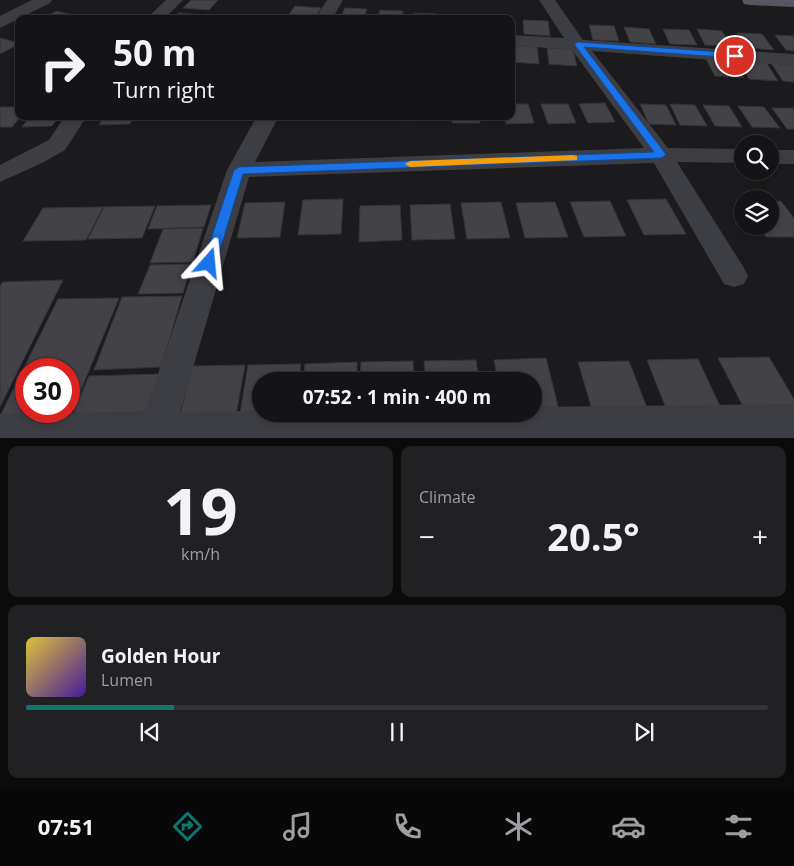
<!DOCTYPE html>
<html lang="en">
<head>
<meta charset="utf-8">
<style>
	body { margin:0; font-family:"Open Sans",sans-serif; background:#212123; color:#f1f3f6; height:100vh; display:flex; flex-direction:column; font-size:19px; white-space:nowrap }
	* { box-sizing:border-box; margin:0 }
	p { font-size:16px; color:#9d9ea1 }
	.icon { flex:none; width:28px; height:28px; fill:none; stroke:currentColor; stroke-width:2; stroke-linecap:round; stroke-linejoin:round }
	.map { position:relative; height:438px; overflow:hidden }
	.sheet { display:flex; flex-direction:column; gap:8px; padding:8px; background:#0b0b0c; flex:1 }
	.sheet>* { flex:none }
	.hud { position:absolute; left:15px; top:15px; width:500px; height:105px; border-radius:10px; box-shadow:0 2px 8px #0003,0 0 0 1px #333335; background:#141416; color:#f1f3f6; overflow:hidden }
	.fabs { position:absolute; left:734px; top:135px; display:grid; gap:10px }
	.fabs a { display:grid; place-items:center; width:45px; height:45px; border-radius:50%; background:#141416; box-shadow:0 2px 8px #0003,0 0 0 1px #333335; font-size:25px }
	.speed { position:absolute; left:15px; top:358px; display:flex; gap:10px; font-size:25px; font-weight:700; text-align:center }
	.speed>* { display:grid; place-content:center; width:65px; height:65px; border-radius:50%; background:#141416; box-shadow:0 2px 8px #0003,0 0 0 1px #333335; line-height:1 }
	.speed .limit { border:8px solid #d22; background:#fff; color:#111 }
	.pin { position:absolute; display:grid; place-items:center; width:42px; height:42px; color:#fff; margin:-21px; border:2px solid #fff; border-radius:50%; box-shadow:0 1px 5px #0007 }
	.me { position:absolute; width:55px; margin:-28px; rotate:18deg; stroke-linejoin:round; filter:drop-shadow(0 0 4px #0008) }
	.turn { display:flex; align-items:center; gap:18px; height:105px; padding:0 15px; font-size:22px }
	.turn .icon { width:65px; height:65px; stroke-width:2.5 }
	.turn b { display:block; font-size:35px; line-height:42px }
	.big { font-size:38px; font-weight:700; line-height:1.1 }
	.sheet .tile { flex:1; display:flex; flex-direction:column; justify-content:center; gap:8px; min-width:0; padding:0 18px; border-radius:10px; background:#212123 }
	.sheet .dial { align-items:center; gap:0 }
	.dial b { font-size:65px; line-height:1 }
	.song { display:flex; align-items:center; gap:15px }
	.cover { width:60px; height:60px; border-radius:8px; background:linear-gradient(135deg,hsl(50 70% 55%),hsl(260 70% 35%)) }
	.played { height:5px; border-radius:2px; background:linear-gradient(90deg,#0f766e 20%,#333335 20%) }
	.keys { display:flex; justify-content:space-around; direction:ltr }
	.heat { display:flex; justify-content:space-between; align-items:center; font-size:28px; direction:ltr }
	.sheet .tiles { flex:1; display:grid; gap:8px; grid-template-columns:1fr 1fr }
	.tile:last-child { grid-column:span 2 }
	.trip { position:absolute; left:252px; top:372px; width:290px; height:50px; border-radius:25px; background:#141416; box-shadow:0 2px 8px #0003,0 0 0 1px #333335; font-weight:700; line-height:50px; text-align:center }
	.menu { display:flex; height:80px; justify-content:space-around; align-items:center; background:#080809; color:#9d9ea1 }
	.menu .icon { width:35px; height:35px }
	.menu .selected { color:#0f766e }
	.menu b { font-size:22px; color:#f1f3f6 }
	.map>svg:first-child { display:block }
	.building { fill:#424247; stroke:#353439; fill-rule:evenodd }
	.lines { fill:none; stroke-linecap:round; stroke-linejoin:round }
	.minor { fill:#3d3d44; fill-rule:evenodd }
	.major { fill:#575761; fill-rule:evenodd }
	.route { fill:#1a73e8; stroke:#114b97 }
	.slow { fill:#f59e0b }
</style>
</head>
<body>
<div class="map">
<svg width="794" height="439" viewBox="0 0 794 439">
	<rect width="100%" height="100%" fill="#1b1a1d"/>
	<g class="building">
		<polygon points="191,0 218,0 209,10 183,8"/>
		<polygon points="295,6 321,8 314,19 287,17"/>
		<polygon points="345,8 367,9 364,19 340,19"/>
		<polygon points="380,10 403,11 401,19 377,19"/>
		<polygon points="57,11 76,16 70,19 41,19"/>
		<polygon points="179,13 204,15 201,19 173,19"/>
		<polygon points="414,13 437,14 436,19 412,19"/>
		<polygon points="448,15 471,16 471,19 447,19"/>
		<polygon points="523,20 548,21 550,36 524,34"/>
		<polygon points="589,25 614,26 619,41 593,40"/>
		<polygon points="624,27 649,29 656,44 630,42"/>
		<polygon points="663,29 689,30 697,45 670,44"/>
		<polygon points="697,29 722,31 732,46 705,45"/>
		<polygon points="737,33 762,34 774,50 747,48"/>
		<polygon points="775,35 794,36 794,51 786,50"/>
		<polygon points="0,38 19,43 19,44 0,54"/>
		<polygon points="511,45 537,47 539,64 512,62"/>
		<polygon points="547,48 573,49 577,66 549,64"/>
		<polygon points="706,59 733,60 744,78 715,76"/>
		<polygon points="738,61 766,62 778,81 749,79"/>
		<polygon points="771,63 794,64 794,82 783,81"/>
		<polygon points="605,103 615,122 588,123 579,104"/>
		<polygon points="511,104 528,104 534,123 506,124 504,116 511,116"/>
		<polygon points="541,104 568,104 576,123 548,124"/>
		<polygon points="640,104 666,105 676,125 649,124"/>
		<polygon points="670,104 695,105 707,126 680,125"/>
		<polygon points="703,105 729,106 742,127 715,126"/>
		<polygon points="738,106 764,107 780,128 752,127"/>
		<polygon points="0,107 19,107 19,116 21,116 12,127 0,127"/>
		<polygon points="772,108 794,108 794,129 787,129"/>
		<polygon points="30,116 59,116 52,126 22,127"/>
		<polygon points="104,116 134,116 130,124 99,125"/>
		<polygon points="381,116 412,116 411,121 380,119"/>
		<polygon points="451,116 479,116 480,123 452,123"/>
		<polygon points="343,199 341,234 298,235 303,200"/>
		<polygon points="666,199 686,234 644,235 627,200"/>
		<polygon points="610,201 626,236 584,237 570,202"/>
		<polygon points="781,201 794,218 794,237 766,237 758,226 770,226 770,202"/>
		<polygon points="285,202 280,237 237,238 245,203"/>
		<polygon points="501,202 510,238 467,239 461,203"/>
		<polygon points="555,202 568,237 525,238 516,203"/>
		<polygon points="450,204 455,239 412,240 410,205"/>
		<polygon points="211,205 204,227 148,229 157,206"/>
		<polygon points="400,205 402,240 359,242 360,206"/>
		<polygon points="155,206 142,238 88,239 104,207"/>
		<polygon points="103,207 86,240 23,241 43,208"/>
		<polygon points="203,228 193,262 150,263 163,229"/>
		<polygon points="192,264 183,293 138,294 150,265"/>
		<polygon points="63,280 0,407 0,286 3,282"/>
		<polygon points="182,296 161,367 94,370 122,297"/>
		<path d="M119,298L71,414L0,416L58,299ZM26,369H69V411H26Z"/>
		<polygon points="769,357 794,399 794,417 749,418 718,358"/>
		<polygon points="546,358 561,418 505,420 504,414 534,414 534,381 498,381 494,360"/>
		<polygon points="698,359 726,419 671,421 647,360"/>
		<polygon points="476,360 479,381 426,381 424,361"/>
		<polygon points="413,361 414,381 360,381 361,362"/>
		<polygon points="629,361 652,421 596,423 578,362"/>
		<polygon points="357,362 357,381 303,381 305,364"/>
		<polygon points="301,364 299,381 261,381 261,414 296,414 295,424 238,426 248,365"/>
		<polygon points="245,365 234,426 177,428 192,366"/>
		<polygon points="159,374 147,412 73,414 89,376"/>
	</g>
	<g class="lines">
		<g class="minor">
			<polygon points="32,0 52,0 50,3 0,28 0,16"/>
			<polygon points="166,0 183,0 164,19 146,19"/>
			<polygon points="327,0 343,0 332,19 315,19"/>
			<polygon points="539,0 555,0 583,40 794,54 794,66 592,51 668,148 742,149 742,163 677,162 744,268 748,276 744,284 734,287 724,284 654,163 249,177 180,412 261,411 261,414 534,414 534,407 794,404 794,438 0,439 0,414 145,412 227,170 257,116 279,116 255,162 644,148 572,50 511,45 511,35 564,38"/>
			<polygon points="65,116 87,116 65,150 42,163 0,182 0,165 49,140"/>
			<rect x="770" y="150" width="24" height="14"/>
		</g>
		<polygon class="major" points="742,0 794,0 794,7 750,5 744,4"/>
	</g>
	<polygon class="route" points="578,42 735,53 739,56 735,58 584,47 665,153 666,155 661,158 243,174 216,263 214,266 205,266 203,263 234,170 239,167 654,152 574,44"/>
	<polygon class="slow" points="573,155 577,156 577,160 410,167 405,164 410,161"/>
</svg>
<div class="fabs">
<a><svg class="icon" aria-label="search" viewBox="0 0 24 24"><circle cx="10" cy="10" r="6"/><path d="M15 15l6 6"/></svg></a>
<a><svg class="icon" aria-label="layers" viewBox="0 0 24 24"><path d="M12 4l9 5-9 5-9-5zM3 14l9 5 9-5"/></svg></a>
</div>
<div class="speed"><div class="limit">30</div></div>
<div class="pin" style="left:735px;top:56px;background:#d93025"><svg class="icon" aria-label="arrive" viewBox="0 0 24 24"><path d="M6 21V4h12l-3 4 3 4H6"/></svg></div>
<svg class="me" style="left:209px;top:263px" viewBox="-20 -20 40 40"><path d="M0-17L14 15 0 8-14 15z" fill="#1a73e8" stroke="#fff" stroke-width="4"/></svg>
<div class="trip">07:52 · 1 min · 400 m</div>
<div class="hud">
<div class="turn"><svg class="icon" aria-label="right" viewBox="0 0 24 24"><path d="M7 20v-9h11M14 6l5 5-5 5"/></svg><div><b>50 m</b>Turn right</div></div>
</div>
</div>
<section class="sheet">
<div class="tiles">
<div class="tile dial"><b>19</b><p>km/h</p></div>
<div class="tile"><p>Climate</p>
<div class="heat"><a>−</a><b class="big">20.5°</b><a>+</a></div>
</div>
<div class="tile">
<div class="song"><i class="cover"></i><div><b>Golden Hour</b><p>Lumen</p></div></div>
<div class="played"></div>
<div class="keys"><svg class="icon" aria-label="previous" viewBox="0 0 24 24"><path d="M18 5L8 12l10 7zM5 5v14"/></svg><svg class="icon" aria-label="pause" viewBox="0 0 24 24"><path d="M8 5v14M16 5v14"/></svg><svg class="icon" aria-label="next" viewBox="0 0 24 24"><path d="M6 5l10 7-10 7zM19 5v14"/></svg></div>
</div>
</div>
</section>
<nav class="menu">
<b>07:51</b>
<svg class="icon selected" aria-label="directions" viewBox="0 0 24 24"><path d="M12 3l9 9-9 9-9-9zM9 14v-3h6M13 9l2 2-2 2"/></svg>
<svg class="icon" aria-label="music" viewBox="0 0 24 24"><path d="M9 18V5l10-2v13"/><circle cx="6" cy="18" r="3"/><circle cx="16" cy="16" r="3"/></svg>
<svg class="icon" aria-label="phone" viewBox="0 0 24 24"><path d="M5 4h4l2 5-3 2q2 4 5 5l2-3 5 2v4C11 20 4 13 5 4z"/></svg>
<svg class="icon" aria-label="climate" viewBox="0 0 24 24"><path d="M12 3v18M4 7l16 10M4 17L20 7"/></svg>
<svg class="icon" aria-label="car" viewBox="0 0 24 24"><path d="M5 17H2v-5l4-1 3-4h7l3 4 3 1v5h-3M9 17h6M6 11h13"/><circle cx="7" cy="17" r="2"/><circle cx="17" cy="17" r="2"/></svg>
<svg class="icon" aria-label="filters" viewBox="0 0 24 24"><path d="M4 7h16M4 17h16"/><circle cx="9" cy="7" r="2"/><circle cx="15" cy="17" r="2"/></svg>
</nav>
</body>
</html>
